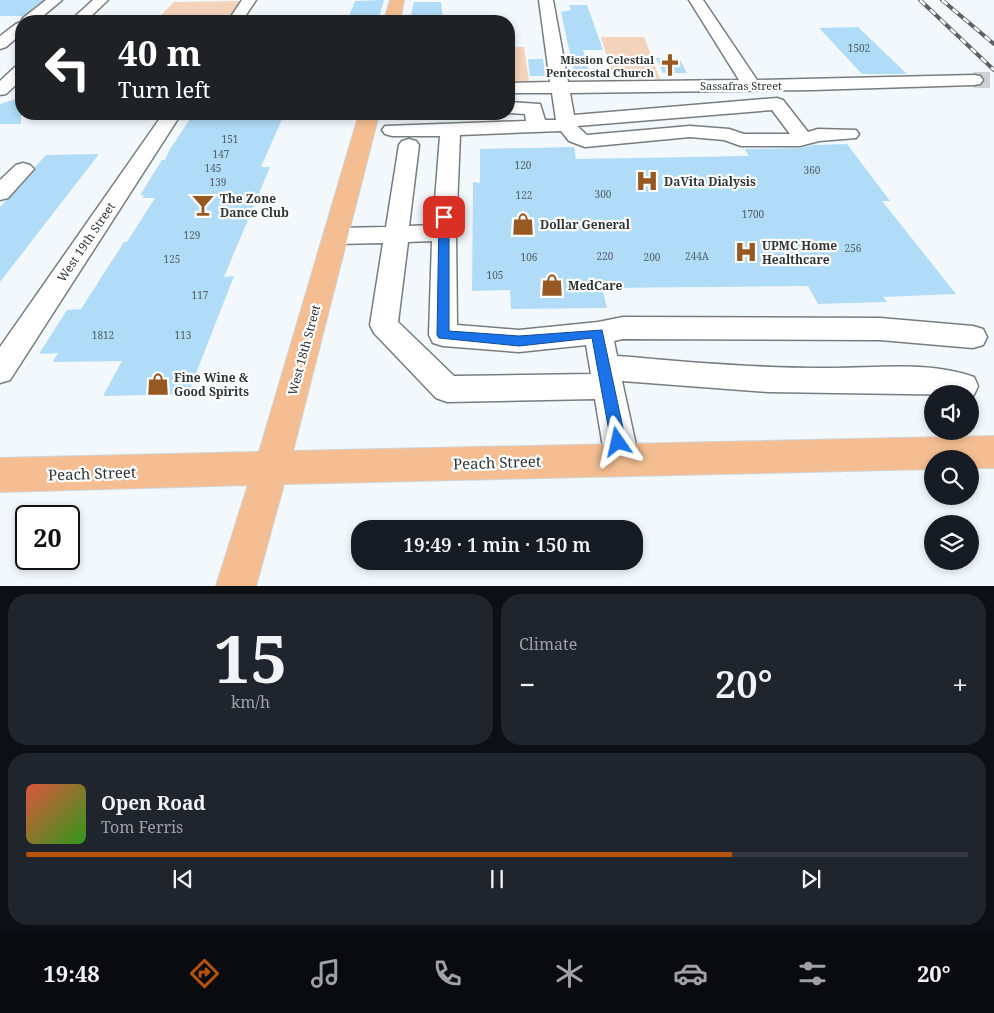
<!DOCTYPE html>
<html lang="en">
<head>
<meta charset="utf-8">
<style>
	body { margin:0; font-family:"Noto Serif",serif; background:#20242c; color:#f1f3f6; height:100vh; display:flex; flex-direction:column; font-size:19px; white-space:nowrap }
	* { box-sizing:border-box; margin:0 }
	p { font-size:16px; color:#9ea1a6 }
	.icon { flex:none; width:28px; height:28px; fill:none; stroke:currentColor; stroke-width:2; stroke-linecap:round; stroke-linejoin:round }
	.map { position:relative; height:586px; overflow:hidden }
	.details { display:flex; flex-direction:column; gap:8px; padding:8px; background:#0d0f14; flex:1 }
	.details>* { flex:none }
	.top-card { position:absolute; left:15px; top:15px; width:500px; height:105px; border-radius:20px; box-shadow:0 2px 8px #0003; background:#202124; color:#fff; overflow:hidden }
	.controls { position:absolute; left:924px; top:385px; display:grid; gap:10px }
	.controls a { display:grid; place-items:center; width:55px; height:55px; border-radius:50%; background:#171b24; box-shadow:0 2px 8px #0003; font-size:25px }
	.speed { position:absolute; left:15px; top:505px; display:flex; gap:10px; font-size:25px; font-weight:700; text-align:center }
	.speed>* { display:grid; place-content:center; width:65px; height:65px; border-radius:50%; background:#171b24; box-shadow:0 2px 8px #0003; line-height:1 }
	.speed .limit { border:2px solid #111; border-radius:8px; background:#fff; color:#111 }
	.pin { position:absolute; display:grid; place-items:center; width:42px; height:42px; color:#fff; margin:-21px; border-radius:10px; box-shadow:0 2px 8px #0006 }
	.me { position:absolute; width:55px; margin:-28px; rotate:349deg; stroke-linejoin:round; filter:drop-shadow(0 0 4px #0008) }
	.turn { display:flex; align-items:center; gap:18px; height:105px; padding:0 20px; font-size:22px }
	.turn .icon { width:65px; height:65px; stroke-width:2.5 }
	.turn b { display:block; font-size:35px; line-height:42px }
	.big { font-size:38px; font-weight:600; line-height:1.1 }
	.details .widget { flex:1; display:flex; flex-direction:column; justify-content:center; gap:8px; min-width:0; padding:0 18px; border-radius:20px; background:#20242c }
	.details .dial { align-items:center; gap:0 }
	.dial b { font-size:65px; line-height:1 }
	.song { display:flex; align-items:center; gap:15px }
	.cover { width:60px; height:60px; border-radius:8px; background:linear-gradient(135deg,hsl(10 70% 55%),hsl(110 70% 35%)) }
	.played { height:5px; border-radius:2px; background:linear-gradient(90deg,#b45309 75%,#363941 75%) }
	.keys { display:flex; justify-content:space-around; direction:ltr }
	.heat { display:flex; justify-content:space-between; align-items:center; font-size:28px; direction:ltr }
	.details .tiles { flex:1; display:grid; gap:8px; grid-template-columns:1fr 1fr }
	.widget:last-child { grid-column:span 2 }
	.trip { position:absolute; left:351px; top:520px; width:292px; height:50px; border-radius:20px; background:#171b24; box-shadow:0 2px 8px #0003; font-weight:600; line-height:50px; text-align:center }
	.menu { display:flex; height:80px; justify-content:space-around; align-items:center; background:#090b0e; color:#9ea1a6 }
	.menu .icon { width:35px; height:35px }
	.menu .selected { color:#b45309 }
	.menu b { font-size:22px; color:#f1f3f6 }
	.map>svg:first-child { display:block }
	.green { fill:#f4d3bc }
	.building { fill:#b0dcf7 }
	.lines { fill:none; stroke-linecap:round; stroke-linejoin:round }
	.minor-tunnel { stroke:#ccd1d4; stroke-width:16; stroke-dasharray:16 8; stroke-linecap:butt }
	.minor-casing { stroke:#777c7f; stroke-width:3 }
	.major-casing { stroke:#d2d2d3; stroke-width:2 }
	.minor { fill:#fff; fill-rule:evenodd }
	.major { fill:#f4be92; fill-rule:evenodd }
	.rail-casing { stroke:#5e6163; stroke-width:4 }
	.rail { stroke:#fff; stroke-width:2.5; stroke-dasharray:7; stroke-linecap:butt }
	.route { fill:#1a73e8; stroke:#114b97 }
	.labels { text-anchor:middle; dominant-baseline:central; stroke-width:4.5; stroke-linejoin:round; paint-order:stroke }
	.number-label { font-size:10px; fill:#515e66 }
	.far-poi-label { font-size:11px; font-weight:bold; fill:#313435; stroke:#fff; text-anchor:end }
	.far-street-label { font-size:11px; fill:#313435; stroke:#fff }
	.poi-label { font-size:12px; font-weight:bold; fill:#313435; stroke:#fff; text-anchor:start }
	.street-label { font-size:12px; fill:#313435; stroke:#fff }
	.near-street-label { font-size:15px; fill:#313435; stroke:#fff }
</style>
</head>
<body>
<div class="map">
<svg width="994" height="586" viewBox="0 0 994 586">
	<rect width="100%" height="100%" fill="#f3f8fc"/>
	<g class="green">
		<polygon points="242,1 228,21 155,21 174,2"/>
		<polygon points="601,37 644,37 660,79 614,79"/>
		<polygon points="509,47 524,47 529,81 509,81"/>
	</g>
	<g class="building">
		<polygon points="0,0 43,0 23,16 0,16"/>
		<polygon points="384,0 379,17 370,18 369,21 347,21 355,1"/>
		<polygon points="414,2 441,2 443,19 410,19"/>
		<polygon points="569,5 587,5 603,50 583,50 591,77 575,77 561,12 571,10"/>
		<polygon points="858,27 907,74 862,74 819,28"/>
		<polygon points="656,58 679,58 687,73 663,73"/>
		<polygon points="528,59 543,59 545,76 530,76"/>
		<polygon points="13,100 21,100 21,124 0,124 0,104"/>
		<polygon points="278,115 277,119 282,119 261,167 270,167 224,277 234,276 188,394 103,396 122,361 53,362 58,353 39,354 67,310 81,309 124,242 127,242 155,198 142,198 144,195 140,195 162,160 165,160 170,149 190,119"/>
		<polygon points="847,144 890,201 882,201 956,294 883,297 887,302 818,304 808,286 602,288 607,308 511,309 510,290 472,291 473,182 480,183 480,149 574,147 576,159 749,156 745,149 800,148 813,145"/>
		<polygon points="99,154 0,282 0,207 35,170 35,167 46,155"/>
	</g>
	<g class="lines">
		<polyline class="minor-tunnel" points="974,80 994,80"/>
		<defs>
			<g id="minor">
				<polygon points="46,0 62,0 37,21 21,22 23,18"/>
				<polygon points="93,0 108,0 86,21 70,21"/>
				<polygon points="242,0 256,0 242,21 228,21"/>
				<path d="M539,0H553L568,82L739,80L689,0H703L757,80L974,75L980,76L983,80L980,84L974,85L812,90L570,93L574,115L777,98L783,100L808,132L818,129L856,130L859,134L856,138L819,141L800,146H741L724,140L690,137L585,147L569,141L561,131L460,135L456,233L457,325L519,330L598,322L623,317L880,318L973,326L983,329L987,337L983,345L973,348L880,340L623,339L614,341L617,356L631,357C695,363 758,368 822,368C872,369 926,360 974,377L978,386L974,395L768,392L622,381L639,459L634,470L622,474L610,470L605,459L595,399L447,402L436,398L374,333L370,325L383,243L336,244L328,242L324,236L328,230L336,228L386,227L399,145L402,141L409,139L416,141L419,145L409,226L433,225L440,136H392L385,134L382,130L385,126L526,121L525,114L509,113V102L540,104L545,120H556L552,93H509V83L550,82ZM772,110L790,134H744L729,129L690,126L587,135L577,126ZM432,241L429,335L433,343L443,346L519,352L586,345L591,374L454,376L398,322L408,242Z"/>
				<polygon points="21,22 21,34 6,47 0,49 0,36 16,24"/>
				<polygon points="21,66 21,80 6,94 0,95 0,81 15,67"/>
				<polygon points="163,114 181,114 10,380 0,383 0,347"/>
				<polygon points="23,163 30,165 34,169 8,198 0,200 0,180 16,165"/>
			</g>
			<g id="major">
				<polygon points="390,0 404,0 400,21 384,21"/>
				<polygon points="359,114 379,114 293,451 994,436 994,468 970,468 970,459 932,459 932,469 284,484 256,586 216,586 248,485 0,492 0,458 259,452"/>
			</g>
		</defs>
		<use href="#minor" class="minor-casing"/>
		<use href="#major" class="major-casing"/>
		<use href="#minor" class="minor"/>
		<use href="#major" class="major"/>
		<defs>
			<g id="rail">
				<polyline points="920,0 994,70"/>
				<polyline points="942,0 994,44"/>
			</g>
		</defs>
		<use href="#rail" class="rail-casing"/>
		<use href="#rail" class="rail"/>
	</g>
	<polygon class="route" points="444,214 449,217 449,331 519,336 602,330 626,442 623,447 618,449 614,447 611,442 592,338 519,346 439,338 437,335 439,217"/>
	<defs>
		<symbol id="church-bare" viewBox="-9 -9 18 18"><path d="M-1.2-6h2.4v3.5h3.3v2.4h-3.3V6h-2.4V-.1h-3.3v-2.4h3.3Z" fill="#985822" stroke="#fff" stroke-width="2.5" paint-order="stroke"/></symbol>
		<symbol id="hospital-bare" viewBox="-9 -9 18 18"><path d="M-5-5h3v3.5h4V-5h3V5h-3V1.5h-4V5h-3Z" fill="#985822" stroke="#fff" stroke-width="2.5" paint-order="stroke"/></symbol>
		<symbol id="bar-bare" viewBox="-9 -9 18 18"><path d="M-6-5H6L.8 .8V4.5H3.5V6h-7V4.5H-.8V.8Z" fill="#985822" stroke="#fff" stroke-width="2.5" paint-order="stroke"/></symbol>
		<symbol id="shop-bare" viewBox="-9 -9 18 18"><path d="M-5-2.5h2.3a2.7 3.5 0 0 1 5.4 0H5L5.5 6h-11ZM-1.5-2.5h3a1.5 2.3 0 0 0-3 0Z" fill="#985822" stroke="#fff" stroke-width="2.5" paint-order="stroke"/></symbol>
	</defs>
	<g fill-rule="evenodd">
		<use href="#church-bare" x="654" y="49" width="32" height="32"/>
		<use href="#hospital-bare" x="631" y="165" width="32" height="32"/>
		<use href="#bar-bare" x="187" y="189" width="32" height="32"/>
		<use href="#shop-bare" x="507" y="208" width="32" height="32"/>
		<use href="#hospital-bare" x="730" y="236" width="32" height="32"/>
		<use href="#shop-bare" x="536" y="269" width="32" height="32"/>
		<use href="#shop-bare" x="142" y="368" width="32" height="32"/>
	</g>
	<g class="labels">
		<g class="number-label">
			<text x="859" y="48">1502</text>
			<text x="230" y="139">151</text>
			<text x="221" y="154">147</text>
			<text x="523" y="165">120</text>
			<text x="213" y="168">145</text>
			<text x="812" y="170">360</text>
			<text x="218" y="182">139</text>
			<text x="603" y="194">300</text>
			<text x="524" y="195">122</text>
			<text x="753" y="214">1700</text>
			<text x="192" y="235">129</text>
			<text x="853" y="248">256</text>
			<text x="605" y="256">220</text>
			<text x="697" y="256">244A</text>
			<text x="529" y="257">106</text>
			<text x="652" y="257">200</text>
			<text x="172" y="259">125</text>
			<text x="495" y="275">105</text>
			<text x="200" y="295">117</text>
			<text x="103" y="335">1812</text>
			<text x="183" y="335">113</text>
		</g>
		<g class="far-poi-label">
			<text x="654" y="59">Mission Celestial<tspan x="654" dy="13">Pentecostal Church</tspan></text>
		</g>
		<g class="far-street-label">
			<text x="741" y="85">Sassafras Street</text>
		</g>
		<g class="poi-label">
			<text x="664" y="181">DaVita Dialysis</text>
			<text x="220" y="198">The Zone<tspan x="220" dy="14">Dance Club</tspan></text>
			<text x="540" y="224">Dollar General</text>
			<text x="762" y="245">UPMC Home<tspan x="762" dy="14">Healthcare</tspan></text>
			<text x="568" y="285">MedCare</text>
			<text x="174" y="377">Fine Wine &amp;<tspan x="174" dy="14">Good Spirits</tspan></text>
		</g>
		<g class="street-label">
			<text transform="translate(86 242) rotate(-56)">West 19th Street</text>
			<text transform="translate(304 350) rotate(-75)">West 18th Street</text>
		</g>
		<g class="near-street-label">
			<text transform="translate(497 462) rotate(-2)">Peach Street</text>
			<text transform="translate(92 473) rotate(-2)">Peach Street</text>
		</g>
	</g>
</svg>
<div class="controls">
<a><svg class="icon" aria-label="sound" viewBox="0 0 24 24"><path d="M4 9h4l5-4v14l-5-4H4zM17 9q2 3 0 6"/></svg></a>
<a><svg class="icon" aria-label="search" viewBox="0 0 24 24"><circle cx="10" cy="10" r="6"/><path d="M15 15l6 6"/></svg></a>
<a><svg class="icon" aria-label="layers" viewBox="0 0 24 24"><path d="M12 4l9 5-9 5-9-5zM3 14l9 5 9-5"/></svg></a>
</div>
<div class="speed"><div class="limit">20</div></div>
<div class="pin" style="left:444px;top:217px;background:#d93025"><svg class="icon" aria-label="arrive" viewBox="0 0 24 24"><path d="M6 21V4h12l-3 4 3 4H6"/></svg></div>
<svg class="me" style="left:618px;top:442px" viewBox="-20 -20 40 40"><path d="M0-17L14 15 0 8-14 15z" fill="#1a73e8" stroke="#fff" stroke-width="4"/></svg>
<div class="trip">19:49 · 1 min · 150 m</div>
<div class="top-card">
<div class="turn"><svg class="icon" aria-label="left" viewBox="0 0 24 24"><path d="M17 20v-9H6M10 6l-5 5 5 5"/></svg><div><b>40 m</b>Turn left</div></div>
</div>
</div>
<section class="details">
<div class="tiles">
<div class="widget dial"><b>15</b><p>km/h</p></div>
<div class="widget"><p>Climate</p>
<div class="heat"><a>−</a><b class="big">20°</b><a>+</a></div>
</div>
<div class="widget">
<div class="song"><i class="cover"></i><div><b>Open Road</b><p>Tom Ferris</p></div></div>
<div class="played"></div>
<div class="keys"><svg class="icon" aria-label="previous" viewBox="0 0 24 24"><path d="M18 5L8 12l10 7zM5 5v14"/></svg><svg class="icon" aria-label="pause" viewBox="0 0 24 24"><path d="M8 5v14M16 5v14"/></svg><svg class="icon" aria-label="next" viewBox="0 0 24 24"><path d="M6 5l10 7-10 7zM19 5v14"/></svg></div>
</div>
</div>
</section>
<nav class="menu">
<b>19:48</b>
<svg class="icon selected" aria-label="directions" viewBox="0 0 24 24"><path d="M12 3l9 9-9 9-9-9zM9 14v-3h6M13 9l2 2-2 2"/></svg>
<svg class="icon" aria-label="music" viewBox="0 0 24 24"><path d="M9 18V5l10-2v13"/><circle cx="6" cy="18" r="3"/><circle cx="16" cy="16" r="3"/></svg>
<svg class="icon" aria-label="phone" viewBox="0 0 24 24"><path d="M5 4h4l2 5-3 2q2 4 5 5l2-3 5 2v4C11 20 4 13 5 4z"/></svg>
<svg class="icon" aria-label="climate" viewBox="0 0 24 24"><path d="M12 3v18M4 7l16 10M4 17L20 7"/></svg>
<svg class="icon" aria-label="car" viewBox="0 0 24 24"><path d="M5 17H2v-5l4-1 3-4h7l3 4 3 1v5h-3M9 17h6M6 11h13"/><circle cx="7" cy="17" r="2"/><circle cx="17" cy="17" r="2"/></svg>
<svg class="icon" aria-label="filters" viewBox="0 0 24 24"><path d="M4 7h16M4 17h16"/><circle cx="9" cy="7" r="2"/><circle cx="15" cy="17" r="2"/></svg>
<b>20°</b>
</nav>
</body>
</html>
